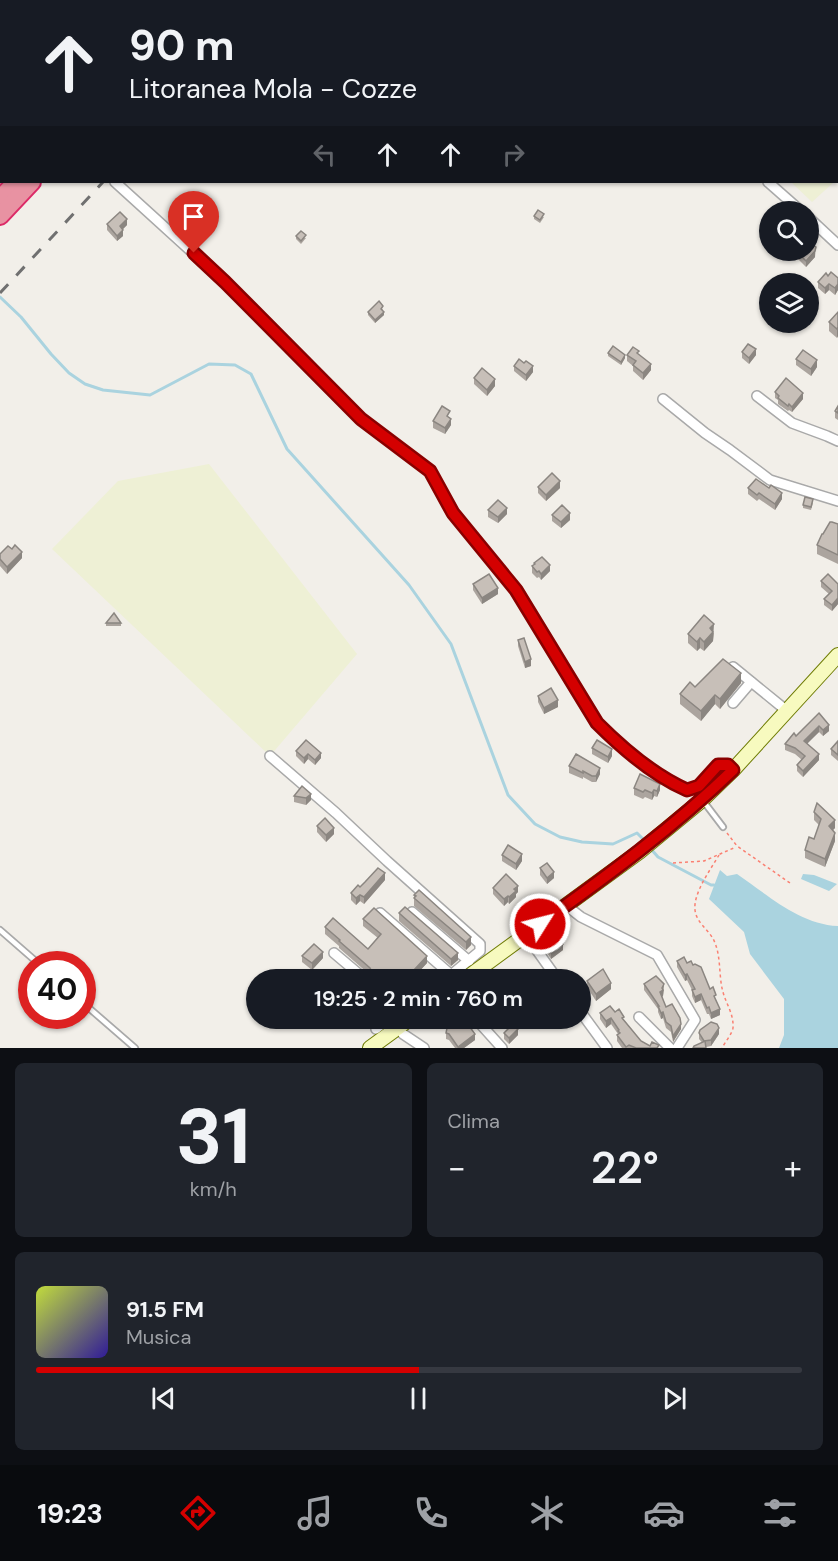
<!DOCTYPE html>
<html lang="it">
<head>
<meta charset="utf-8">
<style>
	body { margin:0; font-family:"DM Sans",sans-serif; background:#20242c; color:#f1f3f6; height:100vh; display:flex; flex-direction:column; font-size:22px; white-space:nowrap }
	* { box-sizing:border-box; margin:0 }
	p { font-size:20px; color:#9ea1a6 }
	.icon { flex:none; width:33px; height:33px; fill:none; stroke:currentColor; stroke-width:2; stroke-linecap:round; stroke-linejoin:round }
	.map { position:relative; height:1048px; overflow:hidden }
	.drawer { display:flex; flex-direction:column; gap:15px; padding:15px; background:#0d0f14; flex:1 }
	.drawer>* { flex:none }
	.banner { position:absolute; left:0px; top:0px; width:838px; height:183px; box-shadow:0 2px 4px #0004; background:#171b24; color:#f1f3f6; overflow:hidden }
	.buttons { position:absolute; left:759px; top:201px; display:grid; gap:12px }
	.buttons a { display:grid; place-items:center; width:60px; height:60px; border-radius:50%; background:#171b24; box-shadow:0 2px 4px #0004; font-size:30px }
	.speed { position:absolute; left:18px; top:951px; display:flex; gap:12px; font-size:30px; font-weight:700; text-align:center }
	.speed>* { display:grid; place-content:center; width:78px; height:78px; border-radius:50%; background:#171b24; box-shadow:0 2px 4px #0004; line-height:1 }
	.speed .limit { border:9px solid #d22; background:#fff; color:#111 }
	.pin { position:absolute; display:grid; place-items:center; width:51px; height:51px; color:#fff; margin:-62px -26px; border-radius:50% 50% 50% 0; rotate:-45deg; box-shadow:0 0 6px #0007 }
	.pin .icon { rotate:45deg }
	.me { position:absolute; width:66px; margin:-33px; rotate:54deg; stroke-linejoin:round; filter:drop-shadow(0 0 4px #0008) }
	.turn { display:flex; align-items:center; gap:21px; height:126px; padding:0 30px; font-size:27px }
	.turn .icon { width:78px; height:78px; stroke-width:2.5 }
	.turn b { display:block; font-size:42px; line-height:51px }
	.lanes { display:flex; align-items:center; height:57px; padding:0 30px; background:#0003; justify-content:center; gap:30px; direction:ltr }
	.lanes .off { opacity:.35 }
	.big { font-size:45px; font-weight:600; line-height:1.1 }
	.drawer .card { flex:1; display:flex; flex-direction:column; justify-content:center; gap:9px; min-width:0; padding:0 21px; border-radius:9px; background:#20242c }
	.drawer .dial { align-items:center; gap:0 }
	.dial b { font-size:78px; line-height:1 }
	.song { display:flex; align-items:center; gap:18px }
	.cover { width:72px; height:72px; border-radius:9px; background:linear-gradient(135deg,hsl(70 70% 55%),hsl(250 70% 35%)) }
	.played { height:6px; border-radius:3px; background:linear-gradient(90deg,#d40000 50%,#363941 50%) }
	.keys { display:flex; justify-content:space-around; direction:ltr }
	.heat { display:flex; justify-content:space-between; align-items:center; font-size:33px; direction:ltr }
	.drawer .tiles { flex:1; display:grid; gap:15px; grid-template-columns:1fr 1fr }
	.card:last-child { grid-column:span 2 }
	.trip { position:absolute; left:246px; top:969px; width:345px; height:60px; border-radius:30px; background:#171b24; box-shadow:0 2px 4px #0004; font-weight:600; line-height:60px; text-align:center }
	.tabs { display:flex; height:96px; justify-content:space-around; align-items:center; background:#090b0e; color:#9ea1a6 }
	.tabs .icon { width:42px; height:42px }
	.tabs .selected { color:#d40000 }
	.tabs b { font-size:27px; color:#f1f3f6 }
	.map>svg:first-child { display:block }
	.farmland { fill:#eef0d5 }
	.water { fill:#aad3df }
	.lines { fill:none; stroke-linecap:round; stroke-linejoin:round }
	.stream { stroke:#aad3df; stroke-width:3 }
	.lane-casing { stroke:#a9a9a9; stroke-width:8 }
	.street-casing { stroke:#a9a9a9; stroke-width:12 }
	.secondary-casing { stroke:#707d05; stroke-width:16 }
	.highway-casing { stroke:#dc2a67; stroke-width:20 }
	.path { stroke:#fa8072; stroke-width:1.5; stroke-dasharray:3 3; stroke-linecap:butt }
	.lane { stroke:#fff; stroke-width:4.5 }
	.street { stroke:#fff; stroke-width:9 }
	.secondary { stroke:#f7fabf; stroke-width:14 }
	.highway { stroke:#e892a2; stroke-width:16 }
	.rail { stroke:#707070; stroke-width:3; stroke-dasharray:12 12; stroke-linecap:butt }
	.wall { fill:#aba49e }
	.shaded-wall { fill:#8b8681 }
	.building { fill:#c7bfb8; stroke:#8b8681; stroke-width:1.5 }
	.route-casing { stroke:#8a0000; stroke-width:15 }
	.route { stroke:#d40000; stroke-width:10 }
</style>
</head>
<body>
<div class="map">
<svg width="838" height="1048" viewBox="0 0 838 1048">
	<rect width="100%" height="100%" fill="#f2efe9"/>
	<g class="farmland">
		<polygon points="773,0 838,0 838,41 837,42 837,2 771,1"/>
		<polygon points="791,182 834,182 812,202"/>
		<polygon points="209,464 357,654 270,756 52,549 118,481"/>
	</g>
	<g class="water">
		<path d="M720,870L727,876L737,874C768,895 799,924 838,926V1048H779L784,1035V999L750,954L744,932L709,899Z"/>
		<polygon points="803,874 814,875 837,884 829,891 801,879"/>
	</g>
	<g class="lines">
		<g class="stream">
			<polyline points="0,297 21,317 51,354 69,373 85,384 103,390 150,395 209,364 235,365 251,374 287,449 409,585 451,644 508,795 535,824 560,837 582,842 613,844 637,833 645,841"/>
			<polyline points="651,849 658,857 711,885 714,885"/>
		</g>
		<defs>
			<g id="lane">
				<polyline points="704,802 723,827"/>
				<polyline points="0,930 39,964"/>
				<polyline points="82,1002 135,1048"/>
			</g>
			<g id="street">
				<polyline points="0,79 2,80"/>
				<path d="M115,182L225,282L361,419L430,471L453,513L517,590L597,723C622,748 655,776 687,790L699,786L718,765L728,766L733,770"/>
				<polyline points="768,182 802,212"/>
				<polyline points="808,217 838,245"/>
				<polyline points="757,396 792,423 827,436 838,441"/>
				<polyline points="663,399 705,433 730,450 770,480 838,501"/>
				<polyline points="733,667 787,711"/>
				<polyline points="733,703 751,682"/>
				<polyline points="270,756 336,813 387,861 480,944 480,951 445,980"/>
				<polyline points="568,904 572,910 581,917 657,955 695,1020 677,1048"/>
				<polyline points="412,912 469,961"/>
				<polyline points="380,913 457,980"/>
				<polyline points="526,935 558,980"/>
				<polyline points="334,953 366,980"/>
				<polyline points="580,1011 607,1048"/>
				<polyline points="639,1017 670,1048"/>
				<polyline points="475,1018 502,1048"/>
				<polyline points="376,1029 390,1018"/>
				<polyline points="403,1034 424,1048"/>
			</g>
			<g id="secondary">
				<polyline points="464,980 639,852 702,800 733,770 838,655"/>
				<polyline points="370,1048 411,1018"/>
			</g>
			<g id="highway">
				<polyline points="181,2 183,0"/>
				<polyline points="198,2 200,0"/>
				<polyline points="0,198 16,182"/>
				<polyline points="0,216 32,182"/>
			</g>
		</defs>
		<use href="#lane" class="lane-casing"/>
		<use href="#street" class="street-casing"/>
		<use href="#secondary" class="secondary-casing"/>
		<use href="#highway" class="highway-casing"/>
		<g class="path">
			<polyline points="727,833 737,846 790,883"/>
			<path d="M719,855C711,869 693,893 695,910C696,921 706,928 712,937C722,953 718,975 723,992C726,1004 734,1014 733,1028C732,1034 725,1042 722,1048"/>
			<polyline points="673,863 704,861 736,847"/>
		</g>
		<use href="#lane" class="lane"/>
		<use href="#street" class="street"/>
		<use href="#secondary" class="secondary"/>
		<use href="#highway" class="highway"/>
		<g class="rail">
			<polyline points="270,2 272,0"/>
			<polyline points="0,293 103,182"/>
		</g>
	</g>
	<g class="wall">
		<polygon points="534,216 544,217 540,223 534,219"/>
		<polygon points="107,224 127,225 123,229 123,236 117,241 107,230"/>
		<polygon points="296,236 306,238 301,244 296,239"/>
		<polygon points="816,247 815,257 806,267 797,258 797,252"/>
		<polygon points="828,276 838,278 838,290 835,295 829,290 825,294 818,288 818,282"/>
		<polygon points="383,309 382,311 384,315 375,323 368,315 368,312"/>
		<polygon points="838,312 838,336 837,338 829,331 829,322"/>
		<polygon points="742,352 756,355 749,364 742,358"/>
		<polygon points="608,353 625,358 621,365 608,356"/>
		<polygon points="627,355 639,355 651,370 643,380 633,371 633,366 627,361"/>
		<polygon points="796,359 817,367 811,376 796,365"/>
		<polygon points="514,366 533,372 526,381 514,371"/>
		<polygon points="474,378 495,386 487,396 474,384"/>
		<polygon points="775,392 803,399 792,412 789,410 788,411 778,404 778,400 775,398"/>
		<polygon points="838,406 838,420 835,418 835,411"/>
		<polygon points="450,417 451,425 445,434 433,428 433,421"/>
		<polygon points="538,487 560,488 546,501 538,493"/>
		<polygon points="748,488 782,499 775,510 759,499 757,501 748,494"/>
		<polygon points="813,503 811,510 803,508 803,505"/>
		<polygon points="488,510 507,514 498,523 488,517"/>
		<polygon points="552,515 570,520 561,528 552,521"/>
		<polygon points="838,524 838,570 838,564 817,554 817,545 823,534"/>
		<polygon points="0,554 22,558 7,574 0,566"/>
		<polygon points="534,563 550,571 541,580 539,577 537,578 532,573 532,566 534,565"/>
		<polygon points="821,581 838,584 838,604 832,611 824,605 824,599 829,594 821,587"/>
		<polygon points="473,584 498,594 482,604 473,590"/>
		<rect x="106" y="623" width="15" height="3"/>
		<polygon points="714,633 713,641 704,651 700,648 697,651 688,643 688,634"/>
		<polygon points="518,640 531,666 525,668 518,646"/>
		<polygon points="741,683 720,709 715,704 701,721 680,704 680,694 695,687"/>
		<polygon points="538,696 558,707 544,714 538,702"/>
		<polygon points="819,713 829,731 823,736 819,732 807,743 819,760 803,777 797,771 797,765 802,760 795,754 785,750 785,744 796,736"/>
		<polygon points="306,740 321,758 315,765 308,759 304,764 296,756 296,751"/>
		<polygon points="838,741 838,761 831,755 831,749"/>
		<polygon points="592,748 612,756 608,763 592,754"/>
		<polygon points="569,766 600,774 596,782 592,782 583,777 583,779 569,773"/>
		<polygon points="654,781 660,790 657,797 654,796 652,800 645,797 643,799 634,795 634,788"/>
		<polygon points="302,786 311,800 306,805 294,802 294,796"/>
		<polygon points="814,812 835,828 833,830 835,841 825,867 805,858 805,850 814,839 819,825 814,820"/>
		<polygon points="317,826 334,834 326,842 317,832"/>
		<polygon points="502,855 522,861 516,870 502,861"/>
		<polygon points="540,868 554,878 547,884 540,875"/>
		<polygon points="385,880 364,904 360,901 356,905 351,900 351,893 360,887"/>
		<polygon points="493,888 518,892 516,894 516,897 509,904 508,902 504,906 493,894"/>
		<polygon points="414,895 471,945 466,950 414,906"/>
		<polygon points="399,913 458,960 451,966 399,921"/>
		<polygon points="363,919 427,963 415,976 415,980 372,980 370,975 339,948 339,946 325,934 325,927 368,949 378,938 363,926"/>
		<polygon points="546,944 563,950 551,959 546,951"/>
		<polygon points="302,956 323,958 312,970 302,962"/>
		<polygon points="677,961 687,963 716,1001 720,1015 711,1019 709,1014 707,1014 701,1000 695,1003 692,996 692,990 687,980 685,981 677,967"/>
		<polygon points="587,981 611,989 596,1001 587,987"/>
		<polygon points="644,984 664,990 663,996 662,997 666,1007 681,1029 673,1042 671,1032 666,1028 663,1018 661,1019 658,1012 658,1009 644,990"/>
		<polygon points="615,1012 624,1020 641,1041 650,1046 659,1048 622,1048 617,1041 617,1035 618,1034 611,1024 606,1028 600,1019 600,1013"/>
		<polygon points="446,1033 475,1040 464,1048 455,1048 449,1040 446,1039"/>
		<polygon points="504,1033 518,1035 509,1044 504,1039"/>
		<polygon points="699,1033 719,1034 711,1046 706,1047 699,1039"/>
	</g>
	<g class="shaded-wall">
		<polygon points="127,219 127,225 120,232 120,226"/>
		<polygon points="123,230 123,236 117,241 117,236"/>
		<polygon points="815,251 815,257 806,267 806,261"/>
		<polygon points="829,284 829,290 825,294 825,288"/>
		<polygon points="838,284 838,290 835,295 835,288"/>
		<polygon points="384,312 384,315 375,323 375,320"/>
		<polygon points="838,327 838,336 837,338 837,329"/>
		<polygon points="756,349 756,355 749,364 749,358"/>
		<polygon points="625,355 625,358 621,365 621,362"/>
		<polygon points="817,360 817,367 811,376 811,369"/>
		<polygon points="651,364 651,370 643,380 643,373"/>
		<polygon points="533,366 533,372 526,381 526,375"/>
		<polygon points="495,379 495,386 487,396 487,390"/>
		<polygon points="803,393 803,399 792,412 792,407"/>
		<polygon points="451,419 451,425 445,434 445,428"/>
		<polygon points="560,481 560,488 546,501 546,495"/>
		<polygon points="782,493 782,499 775,510 775,504"/>
		<polygon points="507,508 507,514 498,523 498,517"/>
		<polygon points="570,513 570,520 561,528 561,522"/>
		<polygon points="22,552 22,558 7,574 7,567"/>
		<polygon points="550,565 550,571 541,580 541,574"/>
		<polygon points="498,588 498,594 482,604 482,598"/>
		<polygon points="838,598 838,604 832,611 832,605"/>
		<polygon points="714,624 713,641 704,651 704,642 710,628"/>
		<polygon points="700,638 700,648 697,651 697,642"/>
		<polygon points="531,659 531,666 525,668 525,662"/>
		<polygon points="741,673 741,683 720,709 720,699"/>
		<polygon points="715,695 715,704 701,721 701,711"/>
		<polygon points="558,700 558,707 544,714 544,708"/>
		<polygon points="829,725 829,731 823,736 823,730"/>
		<polygon points="819,726 819,732 804,747 804,741"/>
		<polygon points="612,749 612,756 608,763 608,757"/>
		<polygon points="321,753 321,758 315,765 315,760"/>
		<polygon points="308,754 308,759 304,764 304,758"/>
		<polygon points="819,754 819,760 803,777 803,771"/>
		<polygon points="600,768 600,774 596,782 596,776"/>
		<polygon points="660,784 660,790 657,797 657,791"/>
		<polygon points="654,790 654,796 652,800 652,793"/>
		<polygon points="311,794 311,800 306,805 306,798"/>
		<polygon points="835,820 835,828 829,834 829,826"/>
		<polygon points="334,828 334,834 326,842 326,835"/>
		<polygon points="835,833 835,841 825,867 825,859"/>
		<polygon points="522,854 522,861 516,870 516,864"/>
		<polygon points="554,872 554,878 547,884 547,878"/>
		<polygon points="385,873 385,880 364,904 364,897"/>
		<polygon points="518,886 518,892 516,894 516,897 509,904 509,897 514,889"/>
		<polygon points="360,895 360,901 356,905 356,898"/>
		<polygon points="508,896 508,902 504,906 504,899"/>
		<polygon points="471,937 471,945 466,950 466,942"/>
		<polygon points="563,944 563,950 551,959 551,953"/>
		<polygon points="323,952 323,958 312,970 312,963"/>
		<polygon points="458,953 458,960 451,966 451,959"/>
		<polygon points="427,956 427,963 415,976 415,980 410,980 412,972"/>
		<polygon points="687,974 687,980 685,981 685,975"/>
		<polygon points="611,983 611,989 596,1001 596,994"/>
		<polygon points="664,984 663,996 660,998 660,992"/>
		<polygon points="701,994 701,1000 695,1003 695,997"/>
		<polygon points="720,1009 720,1015 711,1019 711,1013"/>
		<polygon points="663,1012 663,1018 661,1019 661,1013"/>
		<polygon points="611,1018 611,1024 606,1028 606,1021"/>
		<polygon points="681,1024 681,1029 673,1042 673,1036"/>
		<polygon points="719,1028 719,1034 711,1046 711,1040"/>
		<polygon points="518,1029 518,1035 509,1044 509,1038"/>
		<polygon points="475,1034 475,1040 464,1048 458,1048 458,1047"/>
	</g>
	<g class="building">
		<polygon points="538,210 544,214 540,220 534,216"/>
		<polygon points="120,212 127,219 120,226 123,230 117,236 107,224"/>
		<polygon points="301,231 306,235 301,241 296,236"/>
		<polygon points="809,242 816,247 815,251 806,261 797,252 798,250 808,250 808,243"/>
		<polygon points="831,272 838,278 838,284 835,288 829,284 825,288 818,282 826,273 828,276"/>
		<polygon points="379,301 383,306 381,309 384,312 375,320 368,312"/>
		<polygon points="838,312 838,327 837,329 829,322"/>
		<polygon points="748,344 756,349 749,358 742,352"/>
		<polygon points="613,346 625,355 621,362 608,353"/>
		<polygon points="633,347 639,351 637,353 651,364 643,373 633,365 636,361 627,355"/>
		<polygon points="803,350 817,360 811,369 796,359"/>
		<polygon points="519,359 524,363 526,361 533,366 526,375 514,366"/>
		<polygon points="482,368 495,379 487,390 474,378"/>
		<polygon points="786,378 803,393 792,407 789,404 788,406 778,398 779,396 775,392"/>
		<polygon points="442,406 450,411 447,416 451,419 445,428 433,421"/>
		<polygon points="838,406 838,413 835,411"/>
		<polygon points="552,473 560,481 546,495 538,487"/>
		<polygon points="756,479 769,488 771,485 782,493 775,504 759,493 757,495 748,488"/>
		<polygon points="805,497 813,499 811,507 803,505"/>
		<polygon points="498,500 507,508 498,517 488,510"/>
		<polygon points="562,505 570,513 561,522 552,515"/>
		<polygon points="830,522 832,522 838,524 838,555 817,545 822,534 823,534"/>
		<polygon points="15,545 22,552 7,567 0,559 0,554 8,546 12,549"/>
		<polygon points="542,557 550,565 541,574 539,571 537,572 532,566 535,564 534,563"/>
		<polygon points="489,574 498,588 482,598 473,584"/>
		<polygon points="828,574 838,584 838,598 832,605 824,599 832,591 821,581"/>
		<polygon points="114,613 121,623 106,623"/>
		<polygon points="704,615 714,624 710,628 713,632 704,642 700,638 697,642 688,634"/>
		<polygon points="524,638 531,659 525,662 518,640"/>
		<polygon points="723,659 741,673 720,699 715,695 701,711 680,694 690,682 695,687"/>
		<polygon points="551,688 558,700 544,708 538,696"/>
		<polygon points="819,713 829,725 823,730 819,726 804,741 819,754 803,771 797,765 805,756 795,748 785,744 794,733 796,736"/>
		<polygon points="306,740 321,753 315,760 308,754 304,758 296,751"/>
		<polygon points="597,740 612,749 608,757 592,748"/>
		<polygon points="838,741 838,755 831,749"/>
		<polygon points="576,754 600,768 596,776 592,776 583,771 583,773 569,766"/>
		<polygon points="640,774 660,784 657,791 654,790 652,793 645,790 643,792 634,788"/>
		<polygon points="302,786 311,794 306,798 294,796"/>
		<polygon points="817,803 835,820 829,826 835,833 825,859 805,850 809,837 814,839 821,819 814,812"/>
		<polygon points="325,818 334,828 326,835 317,826"/>
		<polygon points="508,845 522,854 516,864 502,855"/>
		<polygon points="547,863 554,872 547,878 540,868"/>
		<polygon points="378,868 385,873 364,897 360,895 356,898 351,893 358,885 360,887 365,882"/>
		<polygon points="506,874 518,886 514,889 516,891 509,897 508,896 504,899 493,888"/>
		<polygon points="419,890 471,937 466,942 414,898 416,896 414,895"/>
		<polygon points="405,907 458,953 451,959 399,913"/>
		<polygon points="374,908 427,956 412,972 415,974 410,980 379,980 373,974 370,968 339,941 340,940 325,927 333,918 368,949 381,934 363,919"/>
		<polygon points="557,936 563,944 551,953 546,944"/>
		<polygon points="314,944 323,952 312,963 302,956"/>
		<polygon points="684,957 687,963 691,961 693,965 695,964 701,967 710,989 713,987 716,995 714,996 720,1009 711,1013 709,1007 707,1008 701,994 695,997 692,990 695,989 687,974 685,975 677,961"/>
		<polygon points="603,969 611,983 596,994 587,981"/>
		<polygon points="336,974 343,980 331,980"/>
		<polygon points="656,976 664,984 662,988 663,990 660,992 666,1007 672,1004 680,1018 681,1024 673,1036 671,1026 666,1022 663,1012 661,1013 658,1006 659,1006 644,984"/>
		<polygon points="610,1006 615,1012 619,1009 624,1017 622,1018 641,1041 650,1046 652,1042 659,1045 657,1048 636,1048 629,1045 626,1047 617,1035 620,1033 618,1031 619,1030 611,1018 606,1021 600,1013"/>
		<polygon points="464,1019 475,1034 458,1047 449,1034 446,1033 447,1028"/>
		<polygon points="711,1022 717,1024 719,1028 711,1040 704,1041 699,1033 700,1030"/>
		<polygon points="513,1024 518,1029 509,1038 504,1033"/>
		<polygon points="705,1041 706,1048 693,1048 694,1046"/>
	</g>
	<g class="lines">
		<defs>
			<path id="route" d="M194,253L225,282L361,419L430,471L453,513L516,590L597,723C622,748 655,776 687,790L699,786L718,765H728L733,770C673,828 607,876 540,924"/>
		</defs>
		<use href="#route" class="route-casing"/>
		<use href="#route" class="route"/>
	</g>
</svg>
<div class="buttons">
<a><svg class="icon" aria-label="search" viewBox="0 0 24 24"><circle cx="10" cy="10" r="6"/><path d="M15 15l6 6"/></svg></a>
<a><svg class="icon" aria-label="layers" viewBox="0 0 24 24"><path d="M12 4l9 5-9 5-9-5zM3 14l9 5 9-5"/></svg></a>
</div>
<div class="speed"><div class="limit">40</div></div>
<div class="pin" style="left:194px;top:253px;background:#d93025"><svg class="icon" aria-label="arrive" viewBox="0 0 24 24"><path d="M6 21V4h12l-3 4 3 4H6"/></svg></div>
<svg class="me" style="left:540px;top:924px" viewBox="-20 -20 40 40"><circle r="17" fill="#d40000" stroke="#fff" stroke-width="3"/><path d="M0-11L8 9 0 5-8 9z" fill="#fff"/></svg>
<div class="trip">19:25 · 2 min · 760 m</div>
<div class="banner">
<div class="turn"><svg class="icon" aria-label="ahead" viewBox="0 0 24 24"><path d="M12 20V5M6 11l6-6 6 6"/></svg><div><b>90 m</b>Litoranea Mola - Cozze</div></div>
<div class="lanes"><svg class="icon off" aria-label="left" viewBox="0 0 24 24"><path d="M17 20v-9H6M10 6l-5 5 5 5"/></svg><svg class="icon" aria-label="ahead" viewBox="0 0 24 24"><path d="M12 20V5M6 11l6-6 6 6"/></svg><svg class="icon" aria-label="ahead" viewBox="0 0 24 24"><path d="M12 20V5M6 11l6-6 6 6"/></svg><svg class="icon off" aria-label="right" viewBox="0 0 24 24"><path d="M7 20v-9h11M14 6l5 5-5 5"/></svg></div>
</div>
</div>
<section class="drawer">
<div class="tiles">
<div class="card dial"><b>31</b><p>km/h</p></div>
<div class="card"><p>Clima</p>
<div class="heat"><a>−</a><b class="big">22°</b><a>+</a></div>
</div>
<div class="card">
<div class="song"><i class="cover"></i><div><b>91.5 FM</b><p>Musica</p></div></div>
<div class="played"></div>
<div class="keys"><svg class="icon" aria-label="previous" viewBox="0 0 24 24"><path d="M18 5L8 12l10 7zM5 5v14"/></svg><svg class="icon" aria-label="pause" viewBox="0 0 24 24"><path d="M8 5v14M16 5v14"/></svg><svg class="icon" aria-label="next" viewBox="0 0 24 24"><path d="M6 5l10 7-10 7zM19 5v14"/></svg></div>
</div>
</div>
</section>
<nav class="tabs">
<b>19:23</b>
<svg class="icon selected" aria-label="directions" viewBox="0 0 24 24"><path d="M12 3l9 9-9 9-9-9zM9 14v-3h6M13 9l2 2-2 2"/></svg>
<svg class="icon" aria-label="music" viewBox="0 0 24 24"><path d="M9 18V5l10-2v13"/><circle cx="6" cy="18" r="3"/><circle cx="16" cy="16" r="3"/></svg>
<svg class="icon" aria-label="phone" viewBox="0 0 24 24"><path d="M5 4h4l2 5-3 2q2 4 5 5l2-3 5 2v4C11 20 4 13 5 4z"/></svg>
<svg class="icon" aria-label="climate" viewBox="0 0 24 24"><path d="M12 3v18M4 7l16 10M4 17L20 7"/></svg>
<svg class="icon" aria-label="car" viewBox="0 0 24 24"><path d="M5 17H2v-5l4-1 3-4h7l3 4 3 1v5h-3M9 17h6M6 11h13"/><circle cx="7" cy="17" r="2"/><circle cx="17" cy="17" r="2"/></svg>
<svg class="icon" aria-label="filters" viewBox="0 0 24 24"><path d="M4 7h16M4 17h16"/><circle cx="9" cy="7" r="2"/><circle cx="15" cy="17" r="2"/></svg>
</nav>
</body>
</html>
